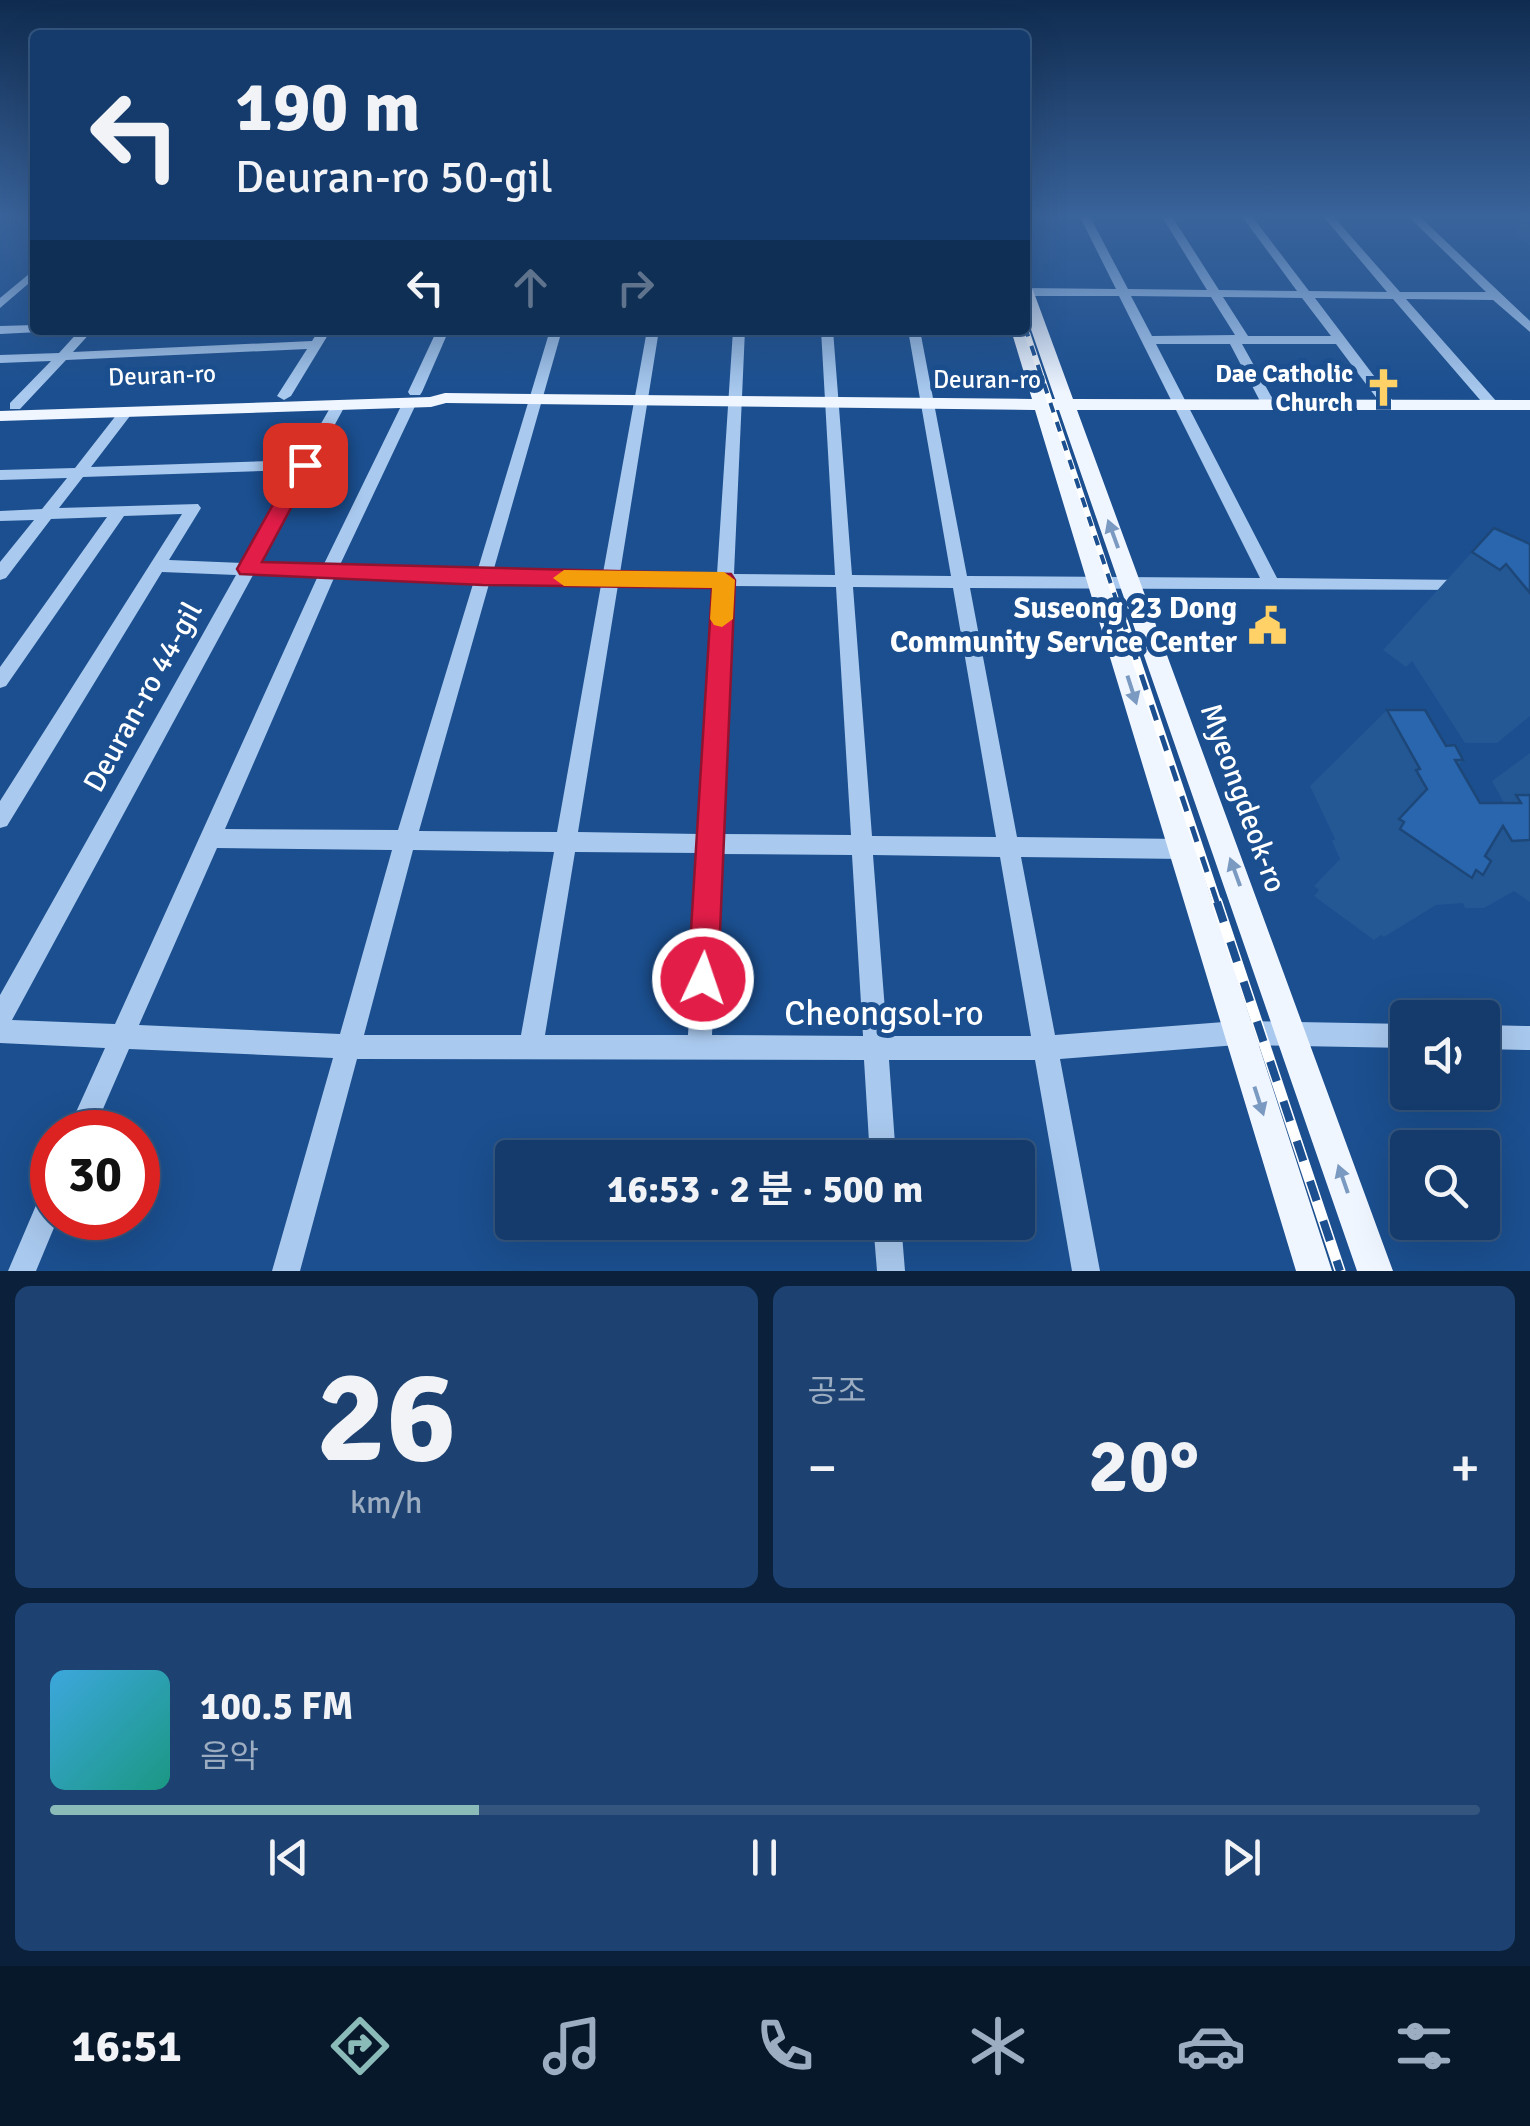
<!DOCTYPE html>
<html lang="ko">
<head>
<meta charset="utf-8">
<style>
	body { margin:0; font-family:Signika,"Noto Sans KR",sans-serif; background:#1d4271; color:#f1f3f6; height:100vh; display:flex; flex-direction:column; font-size:38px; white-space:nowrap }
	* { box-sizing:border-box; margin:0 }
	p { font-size:32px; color:#9dadc1 }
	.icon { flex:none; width:55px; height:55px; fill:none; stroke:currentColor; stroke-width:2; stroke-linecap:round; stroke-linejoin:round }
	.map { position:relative; height:1271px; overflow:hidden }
	.sheet { display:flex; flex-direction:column; gap:15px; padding:15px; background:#0b203b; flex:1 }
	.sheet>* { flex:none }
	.hud { position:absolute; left:30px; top:30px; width:1000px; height:305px; border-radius:10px; box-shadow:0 10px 40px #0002,0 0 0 2px #33557e; background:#143b6b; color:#f1f3f6; overflow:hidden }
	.tools { position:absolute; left:1390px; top:1000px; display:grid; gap:20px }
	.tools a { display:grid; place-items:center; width:110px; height:110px; border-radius:10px; background:#143b6b; box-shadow:0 10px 40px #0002,0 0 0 2px #33557e; font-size:50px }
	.speed { position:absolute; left:30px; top:1110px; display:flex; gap:20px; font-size:50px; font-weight:700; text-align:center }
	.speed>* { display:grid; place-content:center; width:130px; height:130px; border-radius:50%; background:#143b6b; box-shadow:0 10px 40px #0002,0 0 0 2px #33557e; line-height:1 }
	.speed .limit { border:15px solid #d22; background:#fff; color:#111 }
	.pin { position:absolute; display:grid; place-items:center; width:85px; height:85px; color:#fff; margin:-42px; border-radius:20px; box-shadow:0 5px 15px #0006 }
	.me { position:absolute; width:110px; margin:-55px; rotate:3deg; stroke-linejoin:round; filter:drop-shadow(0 0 8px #0008) }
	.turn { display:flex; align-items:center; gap:35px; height:210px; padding:0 40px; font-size:45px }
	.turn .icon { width:130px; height:130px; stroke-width:2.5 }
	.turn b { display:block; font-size:70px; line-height:85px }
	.lanes { display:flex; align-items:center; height:95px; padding:0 40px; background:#0003; justify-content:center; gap:50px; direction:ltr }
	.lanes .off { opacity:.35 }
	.big { font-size:75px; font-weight:700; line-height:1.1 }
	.sheet .widget { flex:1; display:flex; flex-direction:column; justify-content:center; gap:15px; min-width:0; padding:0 35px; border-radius:15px; background:#1d4271 }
	.sheet .dial { align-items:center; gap:0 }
	.dial b { font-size:130px; line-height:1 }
	.song { display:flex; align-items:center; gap:30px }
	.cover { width:120px; height:120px; border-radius:15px; background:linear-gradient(135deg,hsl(200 70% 55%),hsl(170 70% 35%)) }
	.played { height:10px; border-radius:5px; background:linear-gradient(90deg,#8bbbb9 30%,#33557e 30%) }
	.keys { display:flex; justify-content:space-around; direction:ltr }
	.heat { display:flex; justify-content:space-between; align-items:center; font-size:55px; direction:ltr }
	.sheet .tiles { flex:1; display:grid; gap:15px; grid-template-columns:1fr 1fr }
	.widget:last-child { grid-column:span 2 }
	.trip { position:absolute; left:495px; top:1140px; width:540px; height:100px; border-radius:10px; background:#143b6b; box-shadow:0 10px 40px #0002,0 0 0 2px #33557e; font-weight:700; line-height:100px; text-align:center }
	.tab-bar { display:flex; height:160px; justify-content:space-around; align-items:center; background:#08182b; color:#9dadc1 }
	.tab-bar .icon { width:70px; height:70px }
	.tab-bar .on { color:#8bbbb9 }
	.tab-bar b { font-size:45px; color:#f1f3f6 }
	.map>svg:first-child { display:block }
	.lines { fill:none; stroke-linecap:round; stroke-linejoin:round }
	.minor { fill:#a9c9ee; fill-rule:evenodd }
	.major { fill:#f0f6ff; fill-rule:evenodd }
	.rail-far2-casing { stroke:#fff; stroke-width:6 }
	.rail-far1-casing { stroke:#fff; stroke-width:9 }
	.rail-casing { stroke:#fff; stroke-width:11 }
	.rail-far2 { stroke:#1b4f8f; stroke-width:4; stroke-dasharray:10; stroke-linecap:butt }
	.rail-far1 { stroke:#1b4f8f; stroke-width:5; stroke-dasharray:16; stroke-linecap:butt }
	.rail { stroke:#1b4f8f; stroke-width:8; stroke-dasharray:21; stroke-linecap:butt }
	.wall { fill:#245895 }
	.building { fill:#2a66ad; stroke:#1d4779; stroke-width:2.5 }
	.oneway { fill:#7b9ac1 }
	.route { fill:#e11d48; stroke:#92132f; stroke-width:2.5 }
	.slow { fill:#f59e0b }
	.labels { text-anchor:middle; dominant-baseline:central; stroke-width:10; stroke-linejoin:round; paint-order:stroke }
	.far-poi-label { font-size:25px; font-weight:bold; fill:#fff; stroke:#1b4f8f; text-anchor:end }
	.far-street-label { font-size:25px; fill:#fff; stroke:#1b4f8f }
	.poi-label { font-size:30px; font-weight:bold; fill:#fff; stroke:#1b4f8f; text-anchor:end }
	.street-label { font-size:30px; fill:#fff; stroke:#1b4f8f }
	.near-street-label { font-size:35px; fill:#fff; stroke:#1b4f8f }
</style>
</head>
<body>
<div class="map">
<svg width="1530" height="1271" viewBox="0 0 1530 1271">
	<rect width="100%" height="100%" fill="#1b4f8f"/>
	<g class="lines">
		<g class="minor">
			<path d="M1079,215H1089L1128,289L1207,290L1161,215H1171L1219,290L1297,291L1241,215H1251L1309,291L1387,292L1322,215H1332L1400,292H1486L1407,215H1418L1530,321V332L1493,300L1406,299L1497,402L1499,405L1492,409L1487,408L1393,299L1315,298L1396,405L1389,409L1384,408L1336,344H1242L1275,403L1268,407L1261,403L1230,344H1156L1277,578L1465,580L1473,586L1471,590L970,588L1017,837L1183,839L1190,842L1194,849L1190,856L1183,859L1021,857L1055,1035L1237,1021L1408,1024V1048L1237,1045L1060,1059L1100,1271H1072L1035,1060H889L896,1158H870L864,1060L357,1059L300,1271H272L333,1058L129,1049L93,1132H67L105,1048L0,1043V995L236,575L162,572L7,826L0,828V801L182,514L124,516L6,686L0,688V667L107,517L51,519L6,578L0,580V562L34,520L0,521V511L42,509L67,478L0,480V470L75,468L121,409L126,408L133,412L91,467L300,460L334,401H344L346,404L259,564L323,566L403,402L410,398L417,402L339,567L477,572L550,330H562L493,572L603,573L647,330H659L620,573L717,574L733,330H745L734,574L835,575L821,330H833L852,575L951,576L908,330H920L967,576L1260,578L1119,296H1025V288L1116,289ZM1131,296L1211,297L1235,335L1152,336ZM1223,297L1302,298L1331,336H1248ZM295,470L243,563L169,560L201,508L198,504L59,508L83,477ZM253,575L317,578L115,1024L12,1020ZM334,578L473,584L398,830L225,829ZM489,584L601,585L557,832L419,831ZM618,585L716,586L700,834L578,832ZM733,586L836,587L851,835L721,834ZM853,587L953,588L996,837L872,836ZM217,848L392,850L340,1034L139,1025ZM413,850L554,852L521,1035H364ZM575,852L699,853L688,1035H545ZM720,854L852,855L863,1036L712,1035ZM873,855L1000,857L1031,1036H887Z"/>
			<polygon points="35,269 35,278 0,308 0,298"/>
			<polygon points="35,325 35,330 39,332 0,334 0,326"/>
			<polygon points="80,330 93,330 73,352 312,341 319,330 331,330 291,396 284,400 277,396 307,349 66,360 20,409 10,409 10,403 51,361 0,363 0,355 59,353"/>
			<polygon points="437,330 449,330 422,392 420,395 410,395 408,392"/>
			<polygon points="1482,1025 1530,1026 1530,1050 1482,1049"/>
			<polygon points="52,1185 52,1218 58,1218 36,1271 8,1271 43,1189"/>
			<polygon points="873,1222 901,1222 905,1271 877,1271"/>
		</g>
		<polygon class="major" points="1025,285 1033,290 1073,399 1530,400 1530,410 1077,410 1393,1271 1357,1271 1059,410 1053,410 1332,1271 1296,1271 1035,410 446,403 431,407 0,421 0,411 430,397 445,393 1032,399 1011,330 1025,330 1025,327 1049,399 1055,399 1025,312"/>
		<defs>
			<polyline id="rail-far2" points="1025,327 1122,617"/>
			<polyline id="rail-far1" points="1121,614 1218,905"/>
			<polyline id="rail" points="1217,902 1340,1271"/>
		</defs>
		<use href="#rail-far2" class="rail-far2-casing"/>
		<use href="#rail-far1" class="rail-far1-casing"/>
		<use href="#rail" class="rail-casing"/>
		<use href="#rail-far2" class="rail-far2"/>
		<use href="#rail-far1" class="rail-far1"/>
		<use href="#rail" class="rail"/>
	</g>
	<g class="wall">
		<polygon points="1528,215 1530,215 1530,246 1515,234"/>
		<polygon points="1494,528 1530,544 1530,716 1497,743 1465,743 1412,661 1406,667 1383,650"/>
		<polygon points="1387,710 1446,746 1463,760 1458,765 1480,803 1504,803 1492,781 1530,753 1530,902 1514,891 1484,908 1465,908 1463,903 1436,905 1384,937 1381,935 1374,940 1314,896 1319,890 1314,886 1340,859 1332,841 1335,839 1310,786"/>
	</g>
	<g class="building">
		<polygon points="1494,528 1530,544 1530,593 1506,564 1500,570 1472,552"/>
		<polygon points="1387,710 1425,710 1446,746 1455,745 1463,760 1455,760 1480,803 1521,803 1516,795 1530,795 1530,840 1512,841 1503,826 1485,856 1491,861 1483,875 1476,870 1472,878 1400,829 1404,822 1399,819 1427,789 1416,770 1420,769"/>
	</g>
	<defs><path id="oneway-solid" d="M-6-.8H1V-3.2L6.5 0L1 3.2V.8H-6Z" transform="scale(2.5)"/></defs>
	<g class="oneway">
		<use href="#oneway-solid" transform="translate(1113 534) rotate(-110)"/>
		<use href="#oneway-solid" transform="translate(1132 690) rotate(72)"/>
		<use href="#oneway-solid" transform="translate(1235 872) rotate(-110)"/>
		<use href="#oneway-solid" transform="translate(1259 1101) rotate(72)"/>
		<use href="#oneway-solid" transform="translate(1343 1179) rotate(-109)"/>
	</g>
	<linearGradient id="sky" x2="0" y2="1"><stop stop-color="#0f2b4f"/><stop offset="0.55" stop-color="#39639b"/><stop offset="1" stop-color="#39639b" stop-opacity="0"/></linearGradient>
	<rect width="1530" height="393" fill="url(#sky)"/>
	<polygon class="route" points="305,459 314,465 262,562 731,574 735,580 718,979 713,989 703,994 692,989 688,979 712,588 483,585 240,574 237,569 295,465"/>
	<polygon class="slow" points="564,570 724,572 735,580 733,619 722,627 714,625 710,619 712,588 564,586 553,578"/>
	<defs>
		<symbol id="church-bare" viewBox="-9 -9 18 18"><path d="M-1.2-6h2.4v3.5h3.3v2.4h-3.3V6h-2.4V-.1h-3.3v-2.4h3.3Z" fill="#ffd166" stroke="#1b4f8f" stroke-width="2.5" paint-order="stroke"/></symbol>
		<symbol id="civic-bare" viewBox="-9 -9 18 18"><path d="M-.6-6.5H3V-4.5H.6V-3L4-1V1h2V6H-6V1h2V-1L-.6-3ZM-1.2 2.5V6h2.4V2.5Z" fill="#ffd166" stroke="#1b4f8f" stroke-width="2.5" paint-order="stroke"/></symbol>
	</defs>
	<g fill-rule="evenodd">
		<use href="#church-bare" x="1356" y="360" width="55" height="55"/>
		<use href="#civic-bare" x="1240" y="598" width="55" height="55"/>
	</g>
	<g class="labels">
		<g class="far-poi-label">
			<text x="1353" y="373">Dae Catholic<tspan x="1353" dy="29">Church</tspan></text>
		</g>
		<g class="far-street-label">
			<text transform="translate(162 375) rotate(-2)">Deuran-ro</text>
			<text x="987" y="379">Deuran-ro</text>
		</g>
		<g class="poi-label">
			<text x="1237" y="608">Suseong 23 Dong<tspan x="1237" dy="34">Community Service Center</tspan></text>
		</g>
		<g class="street-label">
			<text transform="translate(143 697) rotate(-61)">Deuran-ro 44-gil</text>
			<text transform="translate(1243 798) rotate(70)">Myeongdeok-ro</text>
		</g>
		<g class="near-street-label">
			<text x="884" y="1013">Cheongsol-ro</text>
		</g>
	</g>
</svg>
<div class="tools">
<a><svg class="icon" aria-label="sound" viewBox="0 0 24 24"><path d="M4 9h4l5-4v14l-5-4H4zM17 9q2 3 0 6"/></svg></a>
<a><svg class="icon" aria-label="search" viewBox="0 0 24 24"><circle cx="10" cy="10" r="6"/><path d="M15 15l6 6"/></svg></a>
</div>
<div class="speed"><div class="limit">30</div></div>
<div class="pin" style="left:305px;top:465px;background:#d93025"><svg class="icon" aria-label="arrive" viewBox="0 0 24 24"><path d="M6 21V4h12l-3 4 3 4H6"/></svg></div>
<svg class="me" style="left:703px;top:979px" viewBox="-20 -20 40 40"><circle r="17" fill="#e11d48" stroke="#fff" stroke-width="3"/><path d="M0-11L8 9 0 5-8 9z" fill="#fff"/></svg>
<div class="trip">16:53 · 2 분 · 500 m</div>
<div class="hud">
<div class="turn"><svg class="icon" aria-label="left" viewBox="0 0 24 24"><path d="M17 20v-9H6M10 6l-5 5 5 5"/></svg><div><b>190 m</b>Deuran-ro 50-gil</div></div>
<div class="lanes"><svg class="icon" aria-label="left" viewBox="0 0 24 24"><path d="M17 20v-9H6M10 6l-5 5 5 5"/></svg><svg class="icon off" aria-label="ahead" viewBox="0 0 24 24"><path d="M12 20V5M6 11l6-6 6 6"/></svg><svg class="icon off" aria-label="right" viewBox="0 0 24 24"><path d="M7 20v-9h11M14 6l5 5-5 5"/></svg></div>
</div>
</div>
<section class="sheet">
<div class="tiles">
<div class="widget dial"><b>26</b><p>km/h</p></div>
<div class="widget"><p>공조</p>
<div class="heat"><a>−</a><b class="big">20°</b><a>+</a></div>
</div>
<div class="widget">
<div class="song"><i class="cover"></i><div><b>100.5 FM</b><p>음악</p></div></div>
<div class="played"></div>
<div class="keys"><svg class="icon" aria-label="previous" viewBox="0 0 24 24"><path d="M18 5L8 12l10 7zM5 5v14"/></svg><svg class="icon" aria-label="pause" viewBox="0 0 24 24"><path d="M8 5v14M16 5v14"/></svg><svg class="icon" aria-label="next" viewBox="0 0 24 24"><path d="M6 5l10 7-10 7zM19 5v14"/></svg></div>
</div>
</div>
</section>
<nav class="tab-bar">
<b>16:51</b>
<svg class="icon on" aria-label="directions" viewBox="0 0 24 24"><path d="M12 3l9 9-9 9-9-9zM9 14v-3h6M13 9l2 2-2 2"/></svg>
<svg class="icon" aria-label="music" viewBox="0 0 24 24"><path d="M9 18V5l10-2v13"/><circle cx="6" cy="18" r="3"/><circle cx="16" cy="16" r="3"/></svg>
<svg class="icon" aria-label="phone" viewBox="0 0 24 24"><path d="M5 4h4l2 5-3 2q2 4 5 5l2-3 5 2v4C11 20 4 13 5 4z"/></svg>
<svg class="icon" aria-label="climate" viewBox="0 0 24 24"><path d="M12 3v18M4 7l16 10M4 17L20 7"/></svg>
<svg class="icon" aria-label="car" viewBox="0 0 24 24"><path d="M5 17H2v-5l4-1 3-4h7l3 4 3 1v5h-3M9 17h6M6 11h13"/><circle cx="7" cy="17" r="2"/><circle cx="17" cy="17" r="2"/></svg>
<svg class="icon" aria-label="filters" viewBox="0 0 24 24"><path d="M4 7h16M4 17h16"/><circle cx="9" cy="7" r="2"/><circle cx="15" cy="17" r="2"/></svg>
</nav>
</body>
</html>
